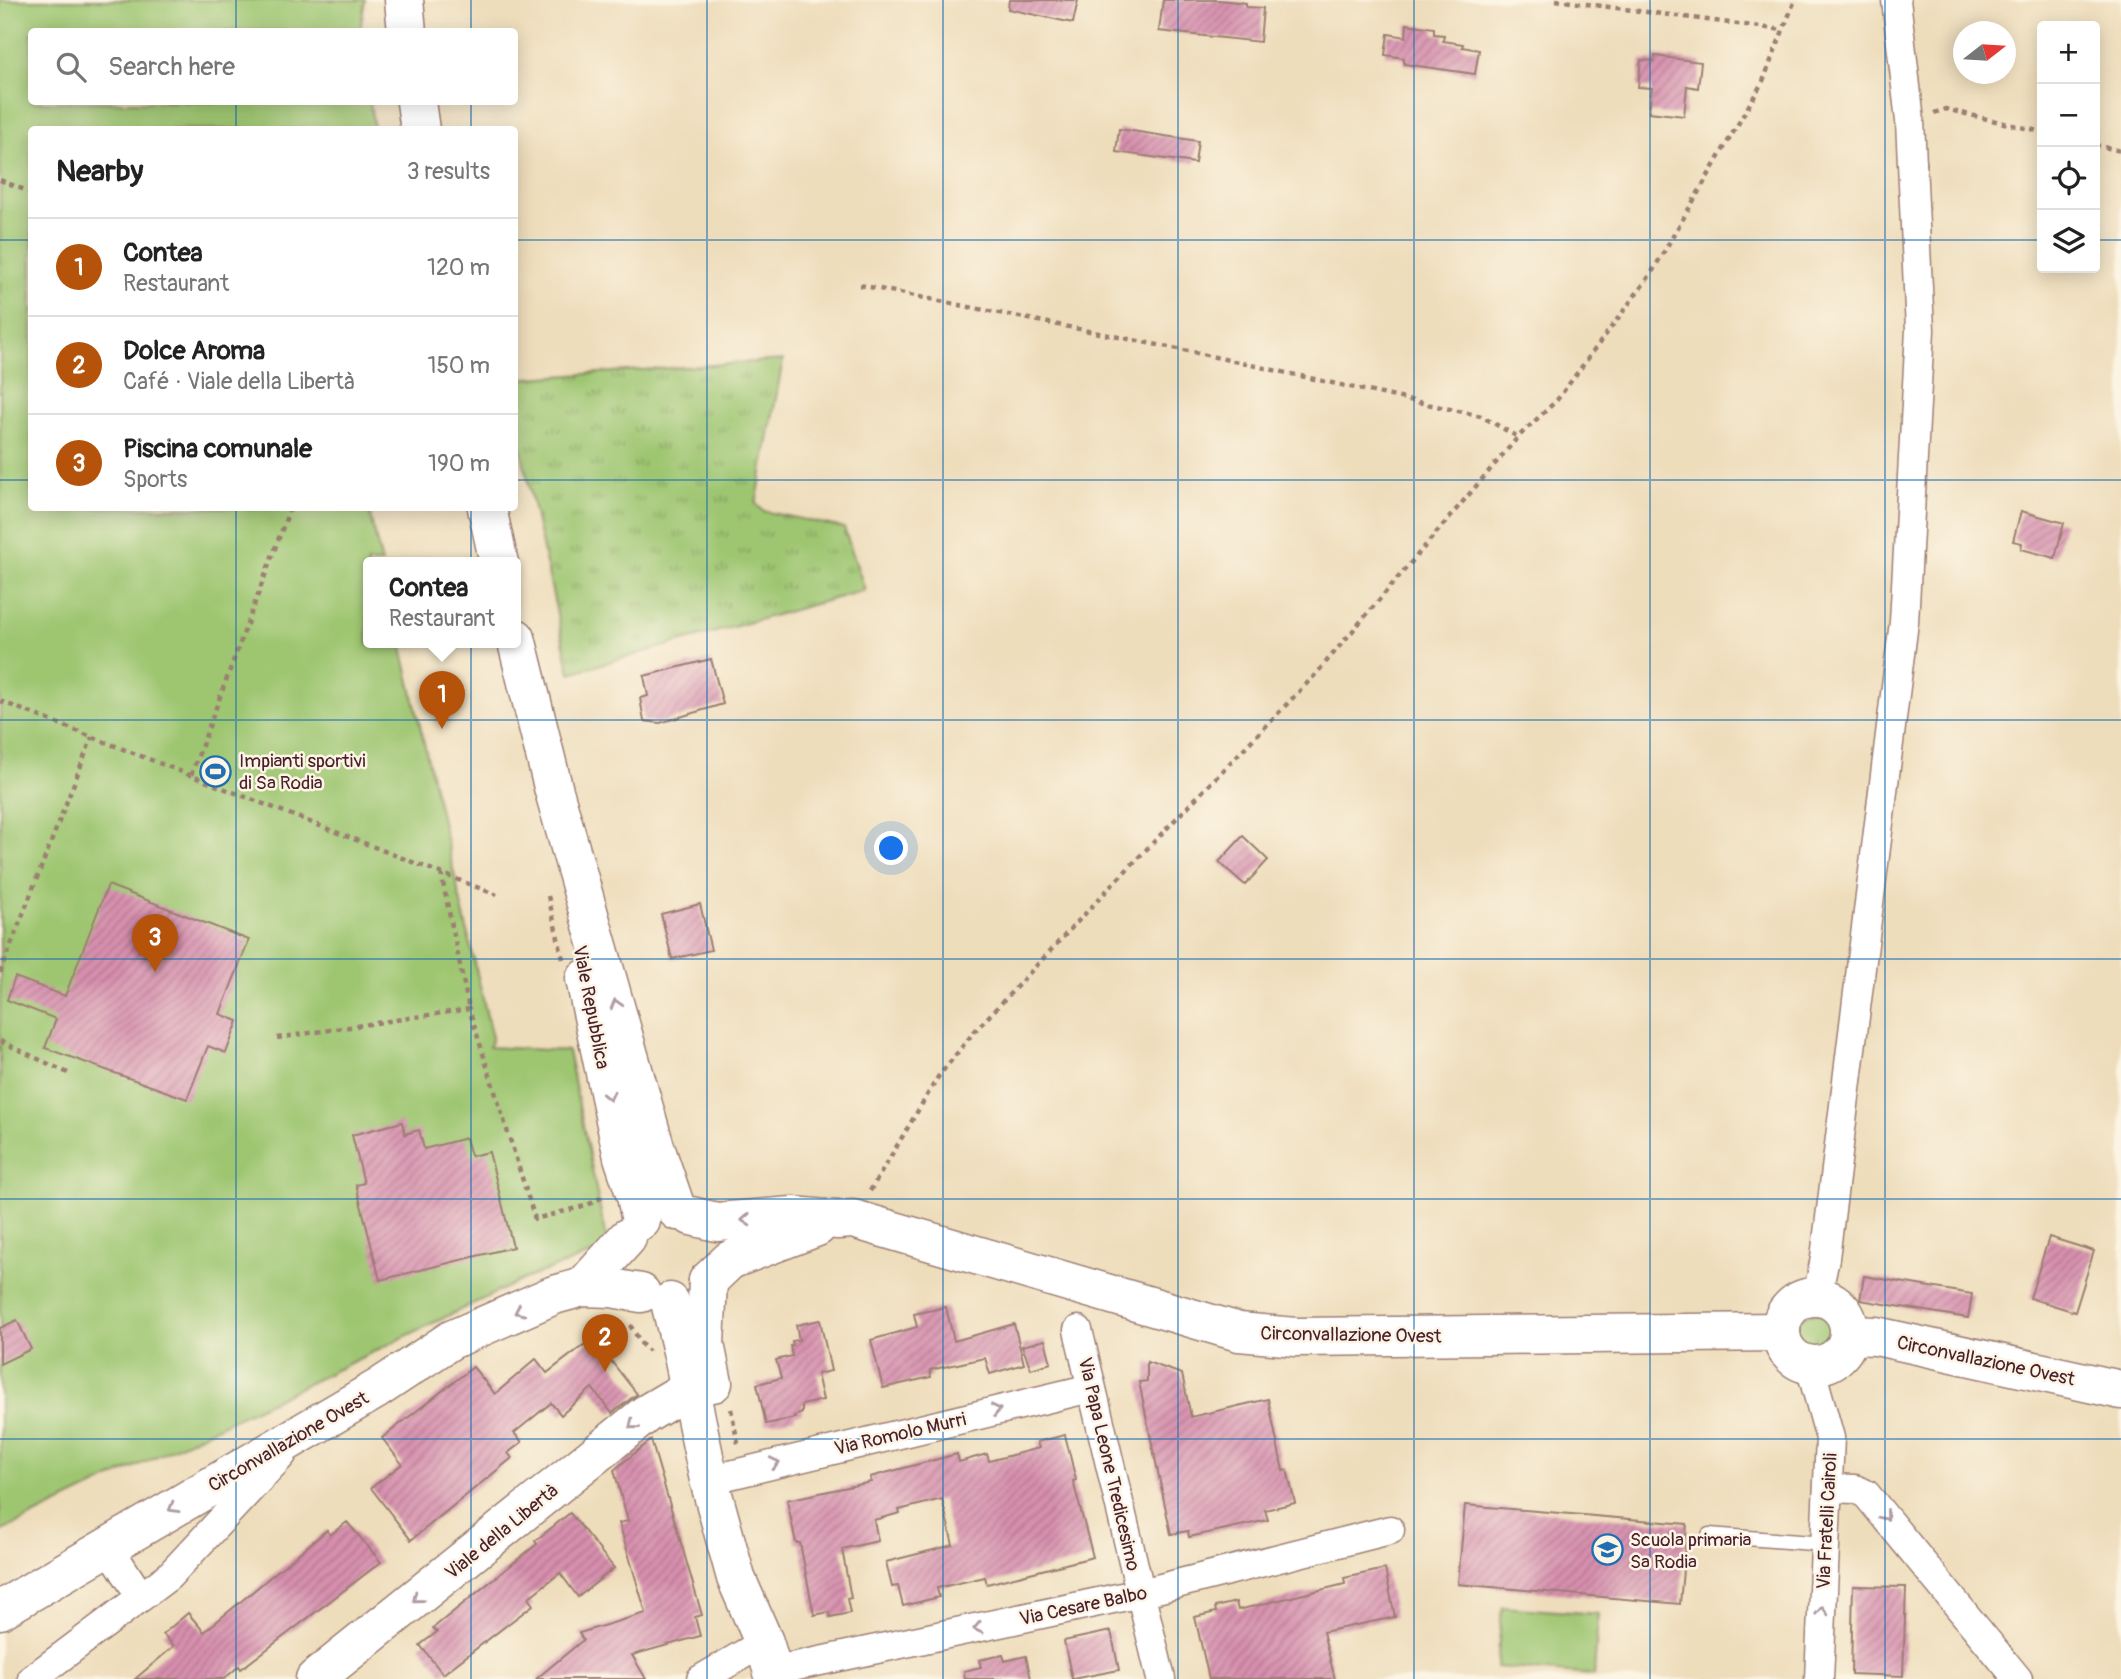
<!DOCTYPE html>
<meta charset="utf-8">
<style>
:root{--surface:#fff;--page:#f6f6f6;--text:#222;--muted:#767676;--line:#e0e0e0;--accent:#b45309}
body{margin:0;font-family:Pangolin,sans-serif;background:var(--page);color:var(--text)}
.controls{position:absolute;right:21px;top:21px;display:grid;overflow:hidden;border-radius:7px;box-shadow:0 4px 18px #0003}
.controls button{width:63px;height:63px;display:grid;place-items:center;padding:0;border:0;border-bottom:2px solid var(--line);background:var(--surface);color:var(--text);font:35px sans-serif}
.compass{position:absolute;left:1953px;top:21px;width:63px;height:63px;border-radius:50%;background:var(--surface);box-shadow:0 4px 18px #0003;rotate:73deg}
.you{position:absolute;left:892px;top:849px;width:24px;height:24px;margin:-18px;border:5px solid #fff;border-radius:50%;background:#1a73e8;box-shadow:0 0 0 10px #1a73e833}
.badge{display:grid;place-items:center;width:46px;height:46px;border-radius:50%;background:var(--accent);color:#fff;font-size:23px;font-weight:700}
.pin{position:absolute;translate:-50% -58px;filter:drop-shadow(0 2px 4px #0008)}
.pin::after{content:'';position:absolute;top:37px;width:24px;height:21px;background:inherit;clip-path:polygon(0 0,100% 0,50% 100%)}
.popup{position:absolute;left:363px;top:557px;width:158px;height:91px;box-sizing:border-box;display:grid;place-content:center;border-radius:7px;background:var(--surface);filter:drop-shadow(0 2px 5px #0005);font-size:23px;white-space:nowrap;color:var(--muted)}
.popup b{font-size:26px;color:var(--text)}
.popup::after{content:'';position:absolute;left:50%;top:100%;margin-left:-14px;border:14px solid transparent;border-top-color:var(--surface)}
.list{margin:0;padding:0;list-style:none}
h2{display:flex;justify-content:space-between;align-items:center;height:91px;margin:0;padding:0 28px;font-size:30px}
h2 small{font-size:23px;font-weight:400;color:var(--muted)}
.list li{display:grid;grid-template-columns:46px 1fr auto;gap:21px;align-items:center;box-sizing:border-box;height:98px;padding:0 28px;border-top:2px solid var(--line)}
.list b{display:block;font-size:26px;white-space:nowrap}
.list p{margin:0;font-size:23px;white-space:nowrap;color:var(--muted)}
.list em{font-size:23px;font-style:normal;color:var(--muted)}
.icon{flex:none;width:38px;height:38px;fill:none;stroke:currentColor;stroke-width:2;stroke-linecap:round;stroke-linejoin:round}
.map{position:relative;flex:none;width:2121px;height:1679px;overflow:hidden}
.search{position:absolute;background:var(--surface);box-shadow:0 4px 18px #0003;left:28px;top:28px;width:490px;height:77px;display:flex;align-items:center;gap:18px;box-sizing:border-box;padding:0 24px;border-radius:7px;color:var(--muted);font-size:26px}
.panel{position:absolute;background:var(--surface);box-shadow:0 4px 18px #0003;left:28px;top:126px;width:490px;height:385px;border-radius:7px}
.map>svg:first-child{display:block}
</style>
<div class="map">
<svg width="2121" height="1679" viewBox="0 0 2121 1679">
<defs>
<pattern id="grass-tufts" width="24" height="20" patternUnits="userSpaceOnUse" patternTransform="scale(1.75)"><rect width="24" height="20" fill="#9ec671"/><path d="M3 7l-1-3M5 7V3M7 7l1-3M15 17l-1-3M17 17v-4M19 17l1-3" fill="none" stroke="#83a05d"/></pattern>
<pattern id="building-hatch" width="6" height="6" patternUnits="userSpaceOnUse" patternTransform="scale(1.75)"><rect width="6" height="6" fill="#d790ae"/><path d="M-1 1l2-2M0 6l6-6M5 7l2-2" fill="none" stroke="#b0758e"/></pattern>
</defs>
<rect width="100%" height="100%" fill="#fcf5e5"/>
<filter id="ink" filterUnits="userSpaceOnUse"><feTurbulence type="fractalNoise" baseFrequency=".0143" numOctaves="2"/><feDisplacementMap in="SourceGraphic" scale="14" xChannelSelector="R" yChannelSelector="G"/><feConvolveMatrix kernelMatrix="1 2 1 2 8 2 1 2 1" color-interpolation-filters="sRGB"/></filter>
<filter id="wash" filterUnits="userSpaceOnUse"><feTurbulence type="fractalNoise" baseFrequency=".00686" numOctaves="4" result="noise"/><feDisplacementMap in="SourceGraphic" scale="28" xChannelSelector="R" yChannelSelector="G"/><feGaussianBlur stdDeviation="1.57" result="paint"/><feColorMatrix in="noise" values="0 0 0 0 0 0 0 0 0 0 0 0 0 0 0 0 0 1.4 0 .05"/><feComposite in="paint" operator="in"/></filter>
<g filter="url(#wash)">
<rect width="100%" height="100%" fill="#edb"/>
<!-- grass -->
<g fill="url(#grass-tufts)" stroke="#74724e" stroke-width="2">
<polygon points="783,360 756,504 763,511 844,528 865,590 570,673 515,422 515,379"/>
<circle cx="1816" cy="1336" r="23"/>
</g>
<!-- pitch -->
<g fill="#9ec671" stroke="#74724e" stroke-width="2">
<polygon points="0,0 365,0 360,31 32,32 32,102 370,102 374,129 32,130 32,508 368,508 382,563 368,563 368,643 401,643 492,1038 489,1047 568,1051 608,1248 524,1279 0,1532"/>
<polygon points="1502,1607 1598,1614 1594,1675 1497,1667"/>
</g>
<g id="blocks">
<!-- building -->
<g fill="url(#building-hatch)">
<polygon points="1009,0 1078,0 1073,23 1008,9"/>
<polygon points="1163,0 1218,0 1246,3 1246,7 1263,8 1260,42 1159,31"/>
<polygon points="1407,24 1434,28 1434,34 1444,35 1443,41 1463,44 1462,47 1479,50 1475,74 1404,64 1404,58 1385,55 1388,34 1406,37"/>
<polygon points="1655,56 1701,62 1698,88 1687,86 1684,116 1649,112 1652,88 1638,87 1641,60 1654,61"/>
<polygon points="1119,129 1198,141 1195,163 1116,152"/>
<polygon points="2021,511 2064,523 2055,558 2021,549 2022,543 2013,541"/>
<polygon points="711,659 723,704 660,723 644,721 640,698 648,696 644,676"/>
<polygon points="1243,836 1268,860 1245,885 1219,862"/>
<polygon points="108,885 249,940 220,1014 238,1021 226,1053 208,1046 187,1099 45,1048 56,1019 7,1000 15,977 65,996"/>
<polygon points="700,904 711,950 672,959 661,914"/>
<polygon points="402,1122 405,1134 419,1130 424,1149 466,1138 471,1156 489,1152 513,1247 380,1280 356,1185 364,1183 352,1135"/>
<polygon points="2049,1237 2094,1251 2075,1312 2030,1298"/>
<polygon points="1864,1276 1972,1294 1968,1318 1860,1300"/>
<polygon points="946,1307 954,1341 1014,1324 1024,1364 990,1374 985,1358 930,1370 931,1377 883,1388 871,1340 917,1327 914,1314"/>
<polygon points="17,1320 31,1349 0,1364 0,1328"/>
<polygon points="820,1320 831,1371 817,1374 823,1400 802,1405 802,1413 794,1416 795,1418 766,1424 757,1384 781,1378 776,1360 792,1356 790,1346 793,1345 792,1341 799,1340 796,1325"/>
<polygon points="593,1338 637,1394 612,1413 592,1388 561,1415 551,1403 514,1433 522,1442 508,1453 512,1458 411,1540 371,1488 402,1464 382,1438 473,1367 495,1394 536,1359 547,1373"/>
<polygon points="1045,1340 1051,1363 1031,1369 1022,1346"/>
<polygon points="1147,1362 1182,1374 1191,1417 1268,1399 1283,1471 1287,1470 1295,1503 1265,1510 1268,1520 1189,1537 1188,1531 1171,1534 1139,1382 1147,1381"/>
<polygon points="1065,1435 1076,1480 1073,1481 1093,1557 987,1584 985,1577 937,1588 939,1597 903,1606 898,1586 892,1587 886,1562 953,1545 942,1499 899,1510 900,1513 874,1520 878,1541 842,1549 851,1598 847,1599 850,1613 830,1617 829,1612 814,1615 800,1543 796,1543 787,1500 871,1482 870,1477 957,1454 959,1462 987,1454 989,1461 1039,1448 1037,1442"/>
<polygon points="651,1440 702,1615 695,1617 700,1636 632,1655 646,1679 536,1679 583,1640 579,1633 646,1613 619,1523 628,1521 614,1470"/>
<polygon points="1465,1505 1687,1524 1680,1604 1458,1584"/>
<polygon points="570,1513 614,1568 578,1597 560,1573 528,1598 533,1605 443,1674 420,1645 437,1632 433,1628 537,1544 535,1541"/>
<polygon points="347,1522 381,1562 241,1669 239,1666 224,1679 135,1679 174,1646 163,1634 188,1613 204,1632 327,1530 330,1535"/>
<polygon points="1385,1569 1395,1617 1323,1632 1335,1679 1209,1679 1195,1617 1216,1612 1215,1607 1236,1602 1238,1610 1345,1584 1344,1578"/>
<polygon points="1853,1586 1906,1587 1903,1676 1851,1674"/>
<polygon points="1111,1631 1119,1670 1072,1679 1064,1641"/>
<polygon points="1003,1655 1005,1661 1026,1656 1031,1679 965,1679 964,1671 981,1667 979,1660"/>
</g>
</g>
</g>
<g filter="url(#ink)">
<use href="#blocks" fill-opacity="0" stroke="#9c7e73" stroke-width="2"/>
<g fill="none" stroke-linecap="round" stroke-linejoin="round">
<defs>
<polyline id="lane" points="1709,1535 1825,1544"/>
<g id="street">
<polyline points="1817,1297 1825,1258 1904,622 1920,330 1910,121 1896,0"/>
<polyline points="1078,1330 1161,1679"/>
<polyline points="1810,1366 1830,1438 1819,1679"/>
<polyline points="709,1480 1091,1388"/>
<polyline points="1828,1488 1855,1489 1866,1494 2018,1679"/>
<polyline points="108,1546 141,1597"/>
<polyline points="773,1671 1141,1593 1390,1530"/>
<polyline points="32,1679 169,1576 282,1455"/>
<polyline points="701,1679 764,1642"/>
</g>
<g id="secondary">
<polyline points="404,0 407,32"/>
<polyline points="416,102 420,130"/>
<polyline points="487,508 499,563"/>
<polyline points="516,638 554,791 655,1147 677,1211"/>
<polyline points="585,979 623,1157 636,1196 641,1221"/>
<polyline points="691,1216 717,1222 793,1216 838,1220 853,1219 1239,1332 1296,1337 1781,1332"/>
<polyline points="708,1281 705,1344 713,1383"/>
<polyline points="708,1281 730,1260 817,1227"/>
<polyline points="583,1287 627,1238"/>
<circle cx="1815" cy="1331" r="34"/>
<polyline points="670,1302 682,1351 709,1480 736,1578 764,1642 775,1679"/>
<polyline points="1850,1335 1876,1336 2121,1390"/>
<polyline points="0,1610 377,1389 451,1340 554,1295 583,1287 611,1288 641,1293"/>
<polyline points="315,1679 646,1414 690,1388"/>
</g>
</defs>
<!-- lane casing -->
<use href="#lane" stroke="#9c7e73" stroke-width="17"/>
<!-- street casing -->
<use href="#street" stroke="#9c7e73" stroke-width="31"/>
<!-- secondary casing -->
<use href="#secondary" stroke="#9c7e73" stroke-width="41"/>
<!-- path -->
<g stroke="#9c7e73" stroke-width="4.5" stroke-dasharray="5 5" stroke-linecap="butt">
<polyline points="1556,0 1783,30"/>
<polyline points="1934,113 1945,109 2042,132"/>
<polyline points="2095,145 2121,151"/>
<polyline points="0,180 32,193"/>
<polyline points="860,285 1188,351 1481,416 1518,437"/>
<polyline points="0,701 497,895"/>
<polyline points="191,775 290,508"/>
<polyline points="441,873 469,1009"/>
<polyline points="548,896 563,959"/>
<polyline points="0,973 92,737"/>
<polyline points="277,1038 469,1009 535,1219 588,1205 604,1196"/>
<polyline points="0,1041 68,1073"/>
<polyline points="870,1191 938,1077 974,1032 1112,885 1315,675 1518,437 1557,400 1651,274 1763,81 1795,0"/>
<polyline points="630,1325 643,1346 649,1351"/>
<polyline points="731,1409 739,1448"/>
</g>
<!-- lane -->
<use href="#lane" stroke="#fff" stroke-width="14"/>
<!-- street -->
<use href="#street" stroke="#fff" stroke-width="28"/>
<!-- secondary -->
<use href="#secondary" stroke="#fff" stroke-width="38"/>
</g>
<!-- one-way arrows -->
<defs><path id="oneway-chevron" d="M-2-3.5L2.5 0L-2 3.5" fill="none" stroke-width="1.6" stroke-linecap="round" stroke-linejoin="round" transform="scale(1.75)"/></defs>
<g stroke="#ae9aa0">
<use href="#oneway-chevron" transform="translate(616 1004) rotate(-106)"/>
<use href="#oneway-chevron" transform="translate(609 1096) rotate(78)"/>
<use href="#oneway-chevron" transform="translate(746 1220) rotate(176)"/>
<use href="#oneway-chevron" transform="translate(519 1311) rotate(155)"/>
<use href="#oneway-chevron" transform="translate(996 1410) rotate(-13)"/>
<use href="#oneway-chevron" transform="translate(633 1425) rotate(141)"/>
<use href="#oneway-chevron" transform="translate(775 1463) rotate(-13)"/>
<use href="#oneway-chevron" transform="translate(173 1508) rotate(150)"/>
<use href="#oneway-chevron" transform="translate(1885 1516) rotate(50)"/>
<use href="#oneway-chevron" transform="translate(417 1598) rotate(141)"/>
<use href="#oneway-chevron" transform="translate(1822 1611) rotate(-87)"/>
<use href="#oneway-chevron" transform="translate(978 1628) rotate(168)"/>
</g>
</g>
<!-- grid -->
<path fill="none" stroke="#1f6fb2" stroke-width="2" stroke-opacity="0.55" d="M 236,0 L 236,32M 471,0 L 471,32M 707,0 L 707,1679M 943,0 L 943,1679M 1178,0 L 1178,1679M 1414,0 L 1414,1679M 1650,0 L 1650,1679M 1885,0 L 1885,1679M 236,102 L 236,130M 471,102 L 471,130M 0,240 L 32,240M 514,240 L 2042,240M 2095,240 L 2121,240M 0,480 L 32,480M 514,480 L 2121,480M 236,508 L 236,1679M 471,508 L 471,1679M 0,720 L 2121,720M 0,959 L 2121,959M 0,1199 L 2121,1199M 0,1439 L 2121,1439"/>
<!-- icons -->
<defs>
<symbol id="stadium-ring" viewBox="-11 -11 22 22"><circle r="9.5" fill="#fcf5e5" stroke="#1f6fb2" stroke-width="1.5"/><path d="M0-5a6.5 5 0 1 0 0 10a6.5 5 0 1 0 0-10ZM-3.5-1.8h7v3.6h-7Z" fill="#1f6fb2"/></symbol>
<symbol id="school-ring" viewBox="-11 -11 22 22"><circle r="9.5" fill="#fcf5e5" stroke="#1f6fb2" stroke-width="1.5"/><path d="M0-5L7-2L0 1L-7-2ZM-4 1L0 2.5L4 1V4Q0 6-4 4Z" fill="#1f6fb2"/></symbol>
</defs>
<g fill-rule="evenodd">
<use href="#stadium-ring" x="198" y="754" width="35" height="35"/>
<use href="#school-ring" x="1590" y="1532" width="35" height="35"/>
</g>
<g text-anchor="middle" stroke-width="5" stroke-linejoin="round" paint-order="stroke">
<!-- poi labels -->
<g font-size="19" fill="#4a1f2b" stroke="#fcf5e5" text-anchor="start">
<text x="239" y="767">Impianti sportivi<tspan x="239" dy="22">di Sa Rodia</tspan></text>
<text x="1630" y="1546">Scuola primaria<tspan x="1630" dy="22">Sa Rodia</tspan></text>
</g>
<!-- street labels -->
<g font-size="19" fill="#4a1f2b" stroke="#fcf5e5">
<text transform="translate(592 1007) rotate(79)" y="7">Viale Repubblica</text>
<text transform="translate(1351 1334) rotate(1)" y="7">Circonvallazione Ovest</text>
<text transform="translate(1986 1360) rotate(12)" y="7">Circonvallazione Ovest</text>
<text transform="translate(900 1433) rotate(-13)" y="7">Via Romolo Murri</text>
<text transform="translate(288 1441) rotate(-30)" y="7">Circonvallazione Ovest</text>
<text transform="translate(1110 1464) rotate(77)" y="7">Via Papa Leone Tredicesimo</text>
<text transform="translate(1826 1521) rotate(-87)" y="7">Via Fratelli Cairoli</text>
<text transform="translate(501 1531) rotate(-39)" y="7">Viale della Libertà</text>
<text transform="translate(1083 1605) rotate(-12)" y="7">Via Cesare Balbo</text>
</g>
</g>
</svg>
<div class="controls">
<button>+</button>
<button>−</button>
<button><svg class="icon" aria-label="locate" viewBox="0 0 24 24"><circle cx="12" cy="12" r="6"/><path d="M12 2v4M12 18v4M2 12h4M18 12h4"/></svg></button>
<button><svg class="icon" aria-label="layers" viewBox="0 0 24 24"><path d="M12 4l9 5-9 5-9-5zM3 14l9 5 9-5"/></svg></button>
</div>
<svg class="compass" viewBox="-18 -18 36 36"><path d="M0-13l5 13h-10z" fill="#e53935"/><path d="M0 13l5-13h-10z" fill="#767676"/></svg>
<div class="you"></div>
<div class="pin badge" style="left:442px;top:729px">1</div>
<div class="popup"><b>Contea</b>Restaurant</div>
<div class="pin badge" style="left:605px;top:1372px">2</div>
<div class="pin badge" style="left:155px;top:972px">3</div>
<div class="search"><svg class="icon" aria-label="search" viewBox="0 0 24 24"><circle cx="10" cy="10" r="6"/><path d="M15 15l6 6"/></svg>Search here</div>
<section class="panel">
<h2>Nearby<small>3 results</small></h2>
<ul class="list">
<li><span class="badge">1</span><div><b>Contea</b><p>Restaurant</p></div><em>120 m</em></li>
<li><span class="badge">2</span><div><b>Dolce Aroma</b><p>Café · Viale della Libertà</p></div><em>150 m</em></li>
<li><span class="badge">3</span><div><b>Piscina comunale</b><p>Sports</p></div><em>190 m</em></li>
</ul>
</section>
</div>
